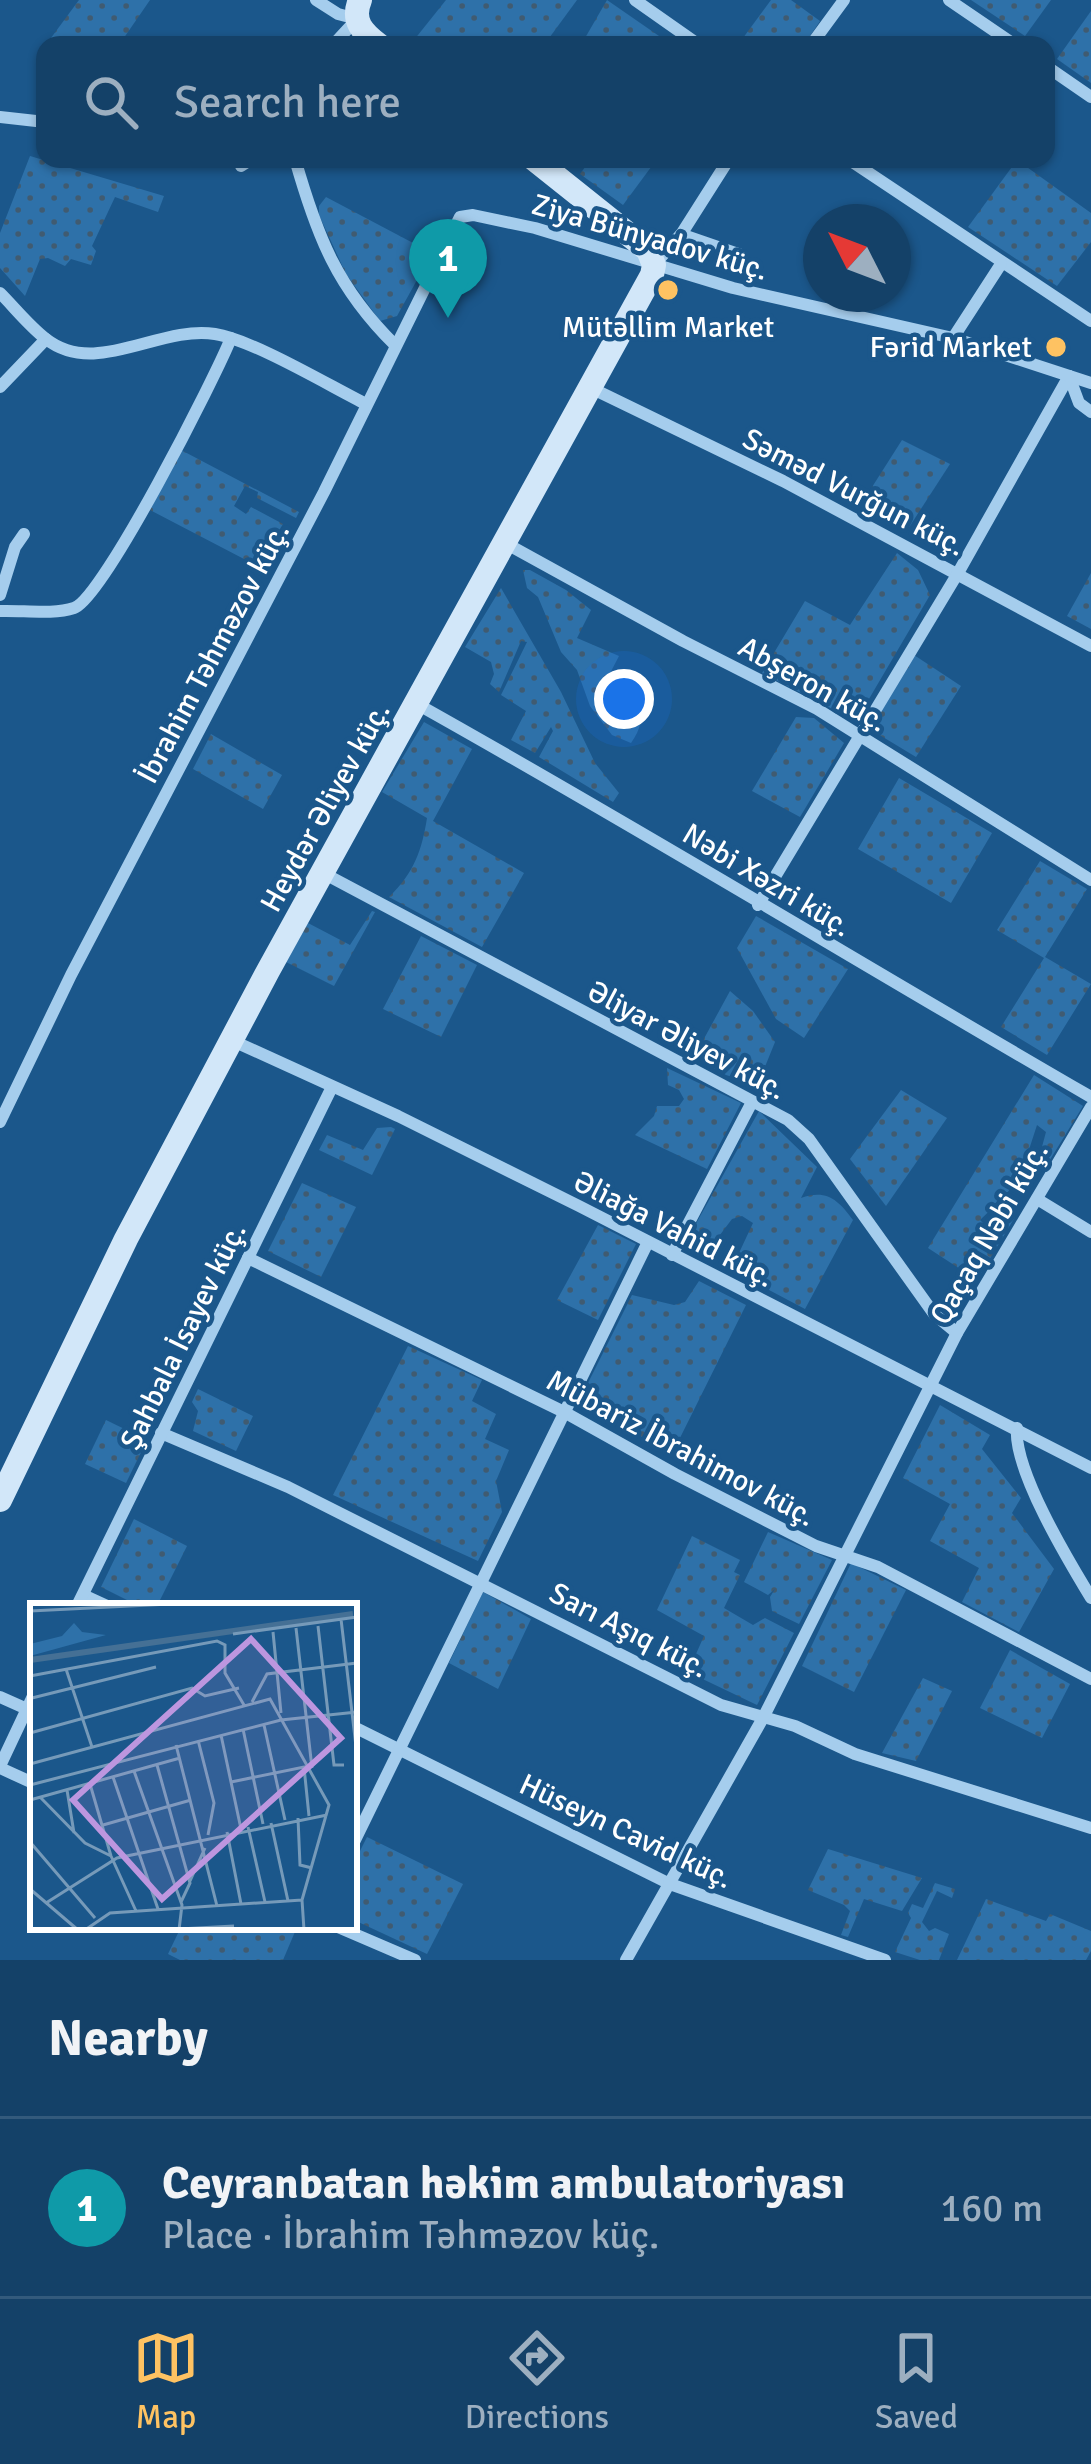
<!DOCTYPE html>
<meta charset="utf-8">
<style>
:root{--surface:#144168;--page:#1d486e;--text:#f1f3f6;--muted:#9dafc0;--line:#335a7c;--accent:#fec262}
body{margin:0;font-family:Signika,sans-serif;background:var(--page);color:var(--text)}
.compass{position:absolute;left:803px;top:204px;width:108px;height:108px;border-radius:50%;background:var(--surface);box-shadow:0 3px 9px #0004;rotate:312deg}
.you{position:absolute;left:624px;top:699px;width:42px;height:42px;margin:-30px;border:9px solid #fff;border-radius:50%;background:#1a73e8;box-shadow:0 0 0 18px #1a73e833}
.badge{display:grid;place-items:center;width:78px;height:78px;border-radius:50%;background:var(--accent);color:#fff;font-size:39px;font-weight:700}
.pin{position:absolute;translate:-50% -99px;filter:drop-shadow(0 3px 6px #0008)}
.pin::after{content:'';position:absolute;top:63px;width:42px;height:36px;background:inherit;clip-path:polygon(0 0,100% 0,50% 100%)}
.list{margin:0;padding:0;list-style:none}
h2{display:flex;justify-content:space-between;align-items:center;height:156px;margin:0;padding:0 48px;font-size:51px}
h2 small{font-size:39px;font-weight:400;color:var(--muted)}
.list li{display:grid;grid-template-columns:78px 1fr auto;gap:36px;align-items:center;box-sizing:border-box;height:180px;padding:0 48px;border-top:3px solid var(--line)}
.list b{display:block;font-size:45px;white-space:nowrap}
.list p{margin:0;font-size:39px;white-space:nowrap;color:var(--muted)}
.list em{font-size:39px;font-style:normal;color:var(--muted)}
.icon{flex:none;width:66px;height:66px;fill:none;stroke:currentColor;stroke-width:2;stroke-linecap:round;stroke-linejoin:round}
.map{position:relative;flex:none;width:1091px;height:1960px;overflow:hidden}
.search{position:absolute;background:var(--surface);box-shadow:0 3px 9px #0004;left:36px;right:36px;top:36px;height:132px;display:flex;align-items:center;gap:30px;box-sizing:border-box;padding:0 42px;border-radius:24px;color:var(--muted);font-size:45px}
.sheet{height:336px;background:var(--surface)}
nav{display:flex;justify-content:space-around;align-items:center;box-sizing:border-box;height:168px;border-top:3px solid var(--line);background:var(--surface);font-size:33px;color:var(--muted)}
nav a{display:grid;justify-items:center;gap:6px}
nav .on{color:var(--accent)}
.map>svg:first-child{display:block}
</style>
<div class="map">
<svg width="1091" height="1960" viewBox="0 0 1091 1960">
<defs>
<pattern id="grass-dots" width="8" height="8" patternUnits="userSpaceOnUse" patternTransform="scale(3)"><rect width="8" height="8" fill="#2e71a9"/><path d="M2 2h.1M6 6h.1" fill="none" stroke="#405b71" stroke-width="1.8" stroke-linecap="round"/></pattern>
</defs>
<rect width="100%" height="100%" fill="#1b578b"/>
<!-- grass -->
<g fill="url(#grass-dots)">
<polygon points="79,0 150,0 119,45 51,45 48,42"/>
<polygon points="446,0 577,0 544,45 410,45"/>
<polygon points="607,0 672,45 581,45"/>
<polygon points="771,0 791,0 820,21 804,45 754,45 743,38"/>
<polygon points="971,0 1051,0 1025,36"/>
<polygon points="1091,11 1091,83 1057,59"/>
<polygon points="30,156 164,196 158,212 115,197 92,246 96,251 91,265 71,259 65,266 48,258 40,259 25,296 0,268 0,233"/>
<polygon points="591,159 657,159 623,205 580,174"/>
<polygon points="1017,160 1091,213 1091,242 1057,286 968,227"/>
<polygon points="326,197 432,253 397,316 380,321 346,274 319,215 319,206"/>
<polygon points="902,440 950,464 906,532 860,506"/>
<polygon points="181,450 299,512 296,518 257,498 258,492 245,486 234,506 246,514 251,507 283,524 278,532 287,537 269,572 150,510"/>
<polygon points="897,553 918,570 930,595 856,721 762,673 805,601 850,625"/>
<path d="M 530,570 L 566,590 L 591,610 L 577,638 L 619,656 L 595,702 L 625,721 L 638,700 C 644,716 641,729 631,743 L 612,735 L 590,706 L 577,670 L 561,652 L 538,597 L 527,588 L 523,570 Z"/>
<polygon points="1091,573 1091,629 1067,616"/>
<polygon points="501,588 561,692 595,763 619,793 613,802 539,757 553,731 551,727 535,753 511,740 526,711 501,695 527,642 521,641 499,692 490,684 494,674 491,662 465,647"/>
<polygon points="914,655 961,686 916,757 868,728"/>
<polygon points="796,717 814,718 844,743 800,817 752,791"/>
<path d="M 424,722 L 472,749 L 433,821 L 524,873 L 482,947 L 389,897 C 414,873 422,850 427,818 L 382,792 Z"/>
<polygon points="211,734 282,775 263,809 193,769"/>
<polygon points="899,778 992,833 951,903 858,849"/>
<polygon points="1040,861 1087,889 1045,957 1091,984 1047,1055 1001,1027 1044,958 997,930"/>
<polygon points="372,911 375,912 334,986 286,962 308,923 350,945"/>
<polygon points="756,916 848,969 804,1038 776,1019 737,948"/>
<polygon points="421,936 477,965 441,1037 383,1009"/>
<polygon points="730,991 753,1011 775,1042 762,1074 752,1083 726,1075 694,1057"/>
<polygon points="667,1068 741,1103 707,1169 635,1135 654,1116 657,1106 679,1106 684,1099 679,1090 668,1085"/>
<polygon points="1034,1075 1083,1106 1048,1163 1039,1158 1046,1132 1037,1125 1023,1168 1006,1195 980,1220 983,1223 978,1232 981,1233 1010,1209 1009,1213 1015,1217 977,1280 928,1248"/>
<polygon points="901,1090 947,1118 886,1206 850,1159"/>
<path d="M 759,1111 L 817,1167 L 801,1198 C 827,1189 838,1200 853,1220 L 805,1309 L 756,1283 L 764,1268 L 743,1262 L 739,1253 L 753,1223 L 742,1216 L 732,1219 L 704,1256 L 684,1245 Z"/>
<polygon points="391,1127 395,1129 372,1175 319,1150 327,1135 363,1150 377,1128"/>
<polygon points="302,1183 356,1207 321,1277 268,1251"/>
<polygon points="598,1225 636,1244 598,1320 557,1300"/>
<polygon points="699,1281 746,1305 672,1454 579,1401 632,1295 674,1305 685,1302"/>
<polygon points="408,1346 482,1380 472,1401 496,1414 485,1439 509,1450 496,1481 502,1512 478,1561 333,1495"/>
<polygon points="198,1389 253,1416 236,1451 193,1431 198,1411 192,1402"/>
<polygon points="940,1405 990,1435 982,1449 1021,1498 1012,1513 1054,1569 1019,1632 962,1602 979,1568 930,1541 950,1504 903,1478"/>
<polygon points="106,1420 147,1440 126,1483 85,1464"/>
<polygon points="134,1519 187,1546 157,1606 139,1606 101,1587"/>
<polygon points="768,1532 832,1560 799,1624 772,1611 770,1597 775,1589 768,1595 744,1582"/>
<polygon points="692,1536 740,1560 734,1572 740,1575 724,1608 753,1625 765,1618 794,1633 757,1705 688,1672 704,1636 657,1610"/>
<polygon points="851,1563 906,1590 854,1692 802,1666"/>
<polygon points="483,1592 531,1619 498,1689 449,1663"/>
<polygon points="1010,1650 1070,1684 1042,1738 980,1708"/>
<polygon points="923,1678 952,1691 916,1761 882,1753"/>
<polygon points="367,1837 463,1884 427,1954 354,1920 354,1863"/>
<polygon points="828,1849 922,1878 902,1911 864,1899 848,1937 841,1935 850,1911 844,1905 808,1890"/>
<polygon points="935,1883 955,1889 952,1898 937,1891 922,1922 929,1931 935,1928 949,1934 939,1960 920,1960 895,1952 911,1918 908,1913 912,1904 923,1908"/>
<polygon points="986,1899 1046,1921 1050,1914 1091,1931 1091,1951 1086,1960 957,1960"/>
<polygon points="181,1927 297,1927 283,1960 180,1960 168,1954"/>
</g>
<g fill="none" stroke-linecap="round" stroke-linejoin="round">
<!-- lane -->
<polyline stroke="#a5cded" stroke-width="9" points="682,233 740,253"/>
<!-- street -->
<g stroke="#a5cded" stroke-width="12">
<polyline points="316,0 338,14 357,19"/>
<polyline points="635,0 699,45"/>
<polyline points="949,0 1015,45"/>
<polyline points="333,45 357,19"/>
<polyline points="811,45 844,0"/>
<polyline points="1046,66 1091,97"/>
<polyline points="0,117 45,122"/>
<path d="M 295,159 C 317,236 337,288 395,345"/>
<polyline points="848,159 1091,321"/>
<polyline points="241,166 252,159"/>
<polyline points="655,264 682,233 729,159"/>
<path d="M 0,293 C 15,308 29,326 46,339 C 96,378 159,325 215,334 C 253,340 328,385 366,404"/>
<polyline points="953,338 1001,264"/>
<polyline points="1069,376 1079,403 1091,412"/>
<polyline points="0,387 46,339"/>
<polyline points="591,388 783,481 1091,646"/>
<polyline points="505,543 683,641 817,709 1091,880"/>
<polyline points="0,595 15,547 24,534"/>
<path d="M 0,611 C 22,610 53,615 74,608 C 103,599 216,376 231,338"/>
<path d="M 417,704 C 644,831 866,967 1091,1097"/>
<polyline points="323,873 788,1120 809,1139 934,1314 957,1333"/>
<polyline points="758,905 958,573 1069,376"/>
<polyline points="231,1040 398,1116 579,1206 1091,1468"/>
<polyline points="0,1122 71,975 324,492 460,217 473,215 535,228 733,288 953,338 1091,383"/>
<polyline points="1037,1199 1091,1232"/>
<polyline points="672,1255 752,1102"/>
<polyline points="248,1258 564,1412 675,1474 816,1546 878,1567 1091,1679"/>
<path d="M 1017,1428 C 1013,1469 1068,1560 1091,1598"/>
<polyline points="161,1433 288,1487 721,1705 795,1726 855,1754 1091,1828"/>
<polyline points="83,1595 107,1606"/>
<polyline points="77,1606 332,1087"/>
<polyline points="0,1697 27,1709"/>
<polyline points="354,1727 670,1884 885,1960"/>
<polyline points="0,1766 33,1696"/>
<polyline points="0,1768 33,1783"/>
<polyline points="354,1842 648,1242"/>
<polyline points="338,1927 415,1960"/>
<polyline points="626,1960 763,1718 957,1333 1091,1107"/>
</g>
<!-- secondary -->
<g stroke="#d2e7f9" stroke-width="24">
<path d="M 360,0 C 351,21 363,33 379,45"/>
<polyline points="0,1500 126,1239 268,971 652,275 654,265 648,250 534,159"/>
</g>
</g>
<!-- markers -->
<g fill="#fec262" stroke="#1b578b" stroke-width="4.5">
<circle cx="668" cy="290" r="12"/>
<circle cx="1056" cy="347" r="12"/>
</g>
<g text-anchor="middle" stroke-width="9" stroke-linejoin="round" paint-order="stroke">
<!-- street labels -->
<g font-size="30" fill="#fff" stroke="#1b578b">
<text transform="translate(650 237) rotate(16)" y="10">Ziya Bünyadov küç.</text>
<text transform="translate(854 492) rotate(27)" y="10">Səməd Vurğun küç.</text>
<text transform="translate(213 653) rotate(-62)" y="10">İbrahim Təhməzov küç.</text>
<text transform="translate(813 684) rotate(29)" y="10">Abşeron küç.</text>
<text transform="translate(325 807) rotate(-61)" y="10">Heydər Əliyev küç.</text>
<text transform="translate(767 880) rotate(31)" y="10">Nəbi Xəzri küç.</text>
<text transform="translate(687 1040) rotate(28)" y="10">Əliyar Əliyev küç.</text>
<text transform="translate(674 1229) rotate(27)" y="10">Əliağa Vahid küç.</text>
<text transform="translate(989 1233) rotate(-60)" y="10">Qaçaq Nəbi küç.</text>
<text transform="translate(183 1336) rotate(-64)" y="10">Şahbala İsayev küç.</text>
<text transform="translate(681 1448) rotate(28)" y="10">Mübariz İbrahimov küç.</text>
<text transform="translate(629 1630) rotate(27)" y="10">Sarı Aşıq küç.</text>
<text transform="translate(626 1831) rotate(25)" y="10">Hüseyn Cavid küç.</text>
</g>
<!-- poi labels -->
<g font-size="30" fill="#fff" stroke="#1b578b">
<text x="668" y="337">Mütəllim Market</text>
<text x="1032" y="357" text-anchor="end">Fərid Market</text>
</g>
</g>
<!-- overview -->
<g transform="translate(30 1603)">
<rect width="327" height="327" fill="#1b578b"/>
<path d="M 44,20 L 52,29 L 76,32 L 0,53 L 0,41 L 32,33 Z" fill="#2e71a9"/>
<path fill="none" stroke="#457095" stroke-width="6" d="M 0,57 L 323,11"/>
<path fill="none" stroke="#769ab9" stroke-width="3" d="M 0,8 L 160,0M 311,16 L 327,152M 288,23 L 304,162 L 314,162M 266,25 L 282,165M 243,29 L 251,110M 203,31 L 327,14M 36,66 L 62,144M 0,73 L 187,38 L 195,42 L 195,70 L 214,102M 2,95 L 126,64M 222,99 L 237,71 L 327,60M 234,122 L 255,217M 213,126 L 233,221M 0,130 L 162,85 L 175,93 L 209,85M 191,132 L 211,226M 168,137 L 184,200 L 178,232M 146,142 L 187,303M 0,161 L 240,96 L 299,202 L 272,297 L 274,327M 127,162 L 160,280 L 151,299M 104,168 L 152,302 L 149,327M 83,174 L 128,306M 201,179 L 274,164 L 279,213M 60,181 L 81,253M 0,182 L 251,117 L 327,109M 37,187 L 44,230M 10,194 L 55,240 L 81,253 L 106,308M 0,197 L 150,155M 268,215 L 270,262 L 282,265M 241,220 L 258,298M 73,222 L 161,197M 218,224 L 235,299M 197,229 L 211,301M 0,239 L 65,315M 160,278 L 175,245M 0,286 L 48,327M 16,300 L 87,255 L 297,212M 149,326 L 204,323M 55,327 L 80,310 L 272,297"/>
<path fill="#bd96df" fill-opacity="0.15" stroke="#bd96df" stroke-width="6" d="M 221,36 L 311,135 L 132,296 L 43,197 Z"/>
<rect width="327" height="327" fill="none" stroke="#fff" stroke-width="6"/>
</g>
</svg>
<svg class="compass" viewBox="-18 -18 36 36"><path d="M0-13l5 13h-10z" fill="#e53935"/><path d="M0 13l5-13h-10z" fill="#9dafc0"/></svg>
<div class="you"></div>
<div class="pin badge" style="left:448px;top:318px;background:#0f9aa8">1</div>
<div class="search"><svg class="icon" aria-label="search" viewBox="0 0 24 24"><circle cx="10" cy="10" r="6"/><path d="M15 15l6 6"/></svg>Search here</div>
</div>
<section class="sheet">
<h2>Nearby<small></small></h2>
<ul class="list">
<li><span class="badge" style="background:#0f9aa8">1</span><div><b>Ceyranbatan həkim ambulatoriyası</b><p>Place · İbrahim Təhməzov küç.</p></div><em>160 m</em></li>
</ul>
</section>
<nav>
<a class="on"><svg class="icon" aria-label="map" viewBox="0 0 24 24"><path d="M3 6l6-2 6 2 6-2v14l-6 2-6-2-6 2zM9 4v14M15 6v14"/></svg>Map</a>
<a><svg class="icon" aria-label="directions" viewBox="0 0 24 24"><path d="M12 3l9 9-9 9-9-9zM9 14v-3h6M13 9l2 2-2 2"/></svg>Directions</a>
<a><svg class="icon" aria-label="saved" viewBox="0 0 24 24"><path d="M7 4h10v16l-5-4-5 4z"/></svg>Saved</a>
</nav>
